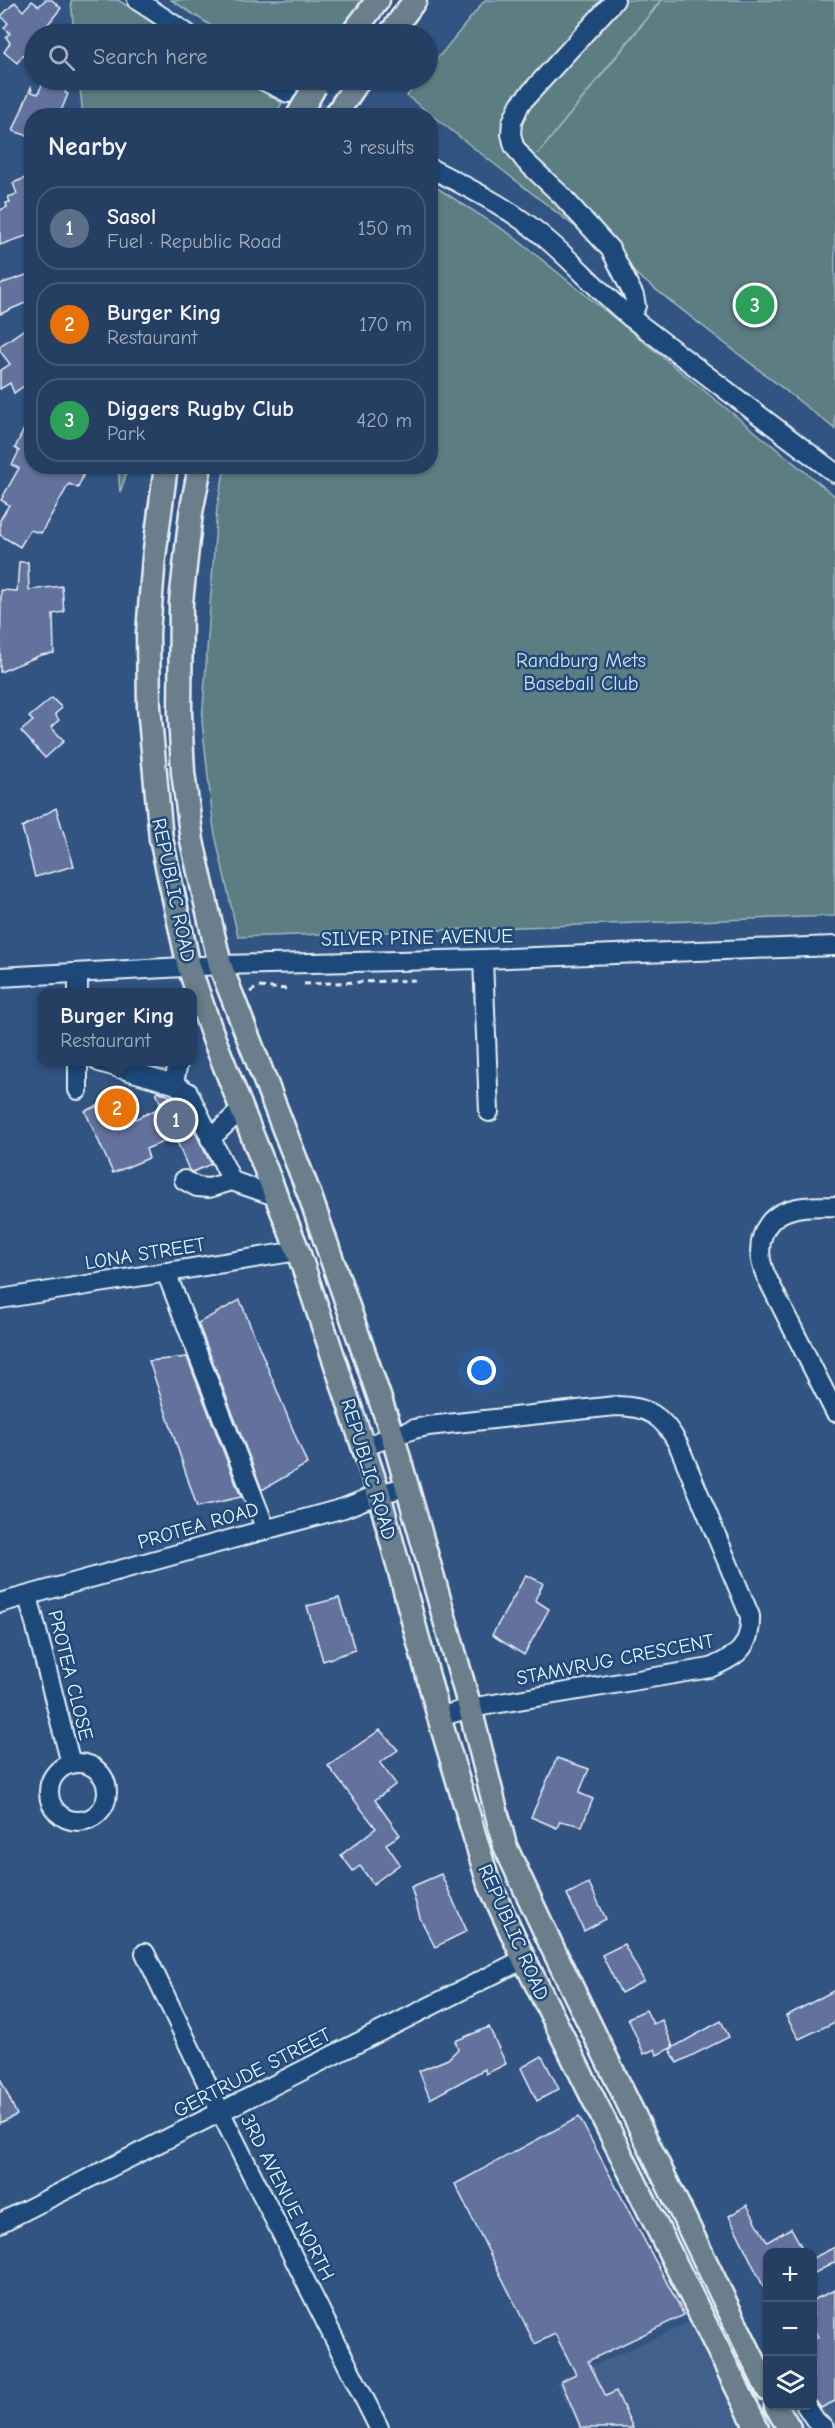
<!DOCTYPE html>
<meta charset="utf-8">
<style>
:root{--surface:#253f62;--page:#314a6b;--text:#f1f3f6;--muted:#a3afbe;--line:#425877;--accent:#ff9aa2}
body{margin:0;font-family:"Comic Neue",sans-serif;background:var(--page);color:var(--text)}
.controls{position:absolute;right:18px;bottom:18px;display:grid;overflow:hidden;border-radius:12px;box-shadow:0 2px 4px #0004}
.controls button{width:54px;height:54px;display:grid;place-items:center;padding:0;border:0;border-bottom:2px solid var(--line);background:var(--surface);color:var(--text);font:30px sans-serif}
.you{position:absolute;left:482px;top:1371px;width:21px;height:21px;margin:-15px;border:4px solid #fff;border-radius:50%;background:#1a73e8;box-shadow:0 0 0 9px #1a73e833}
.badge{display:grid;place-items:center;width:39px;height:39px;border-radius:50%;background:var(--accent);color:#fff;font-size:20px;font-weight:700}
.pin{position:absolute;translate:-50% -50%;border:3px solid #fff;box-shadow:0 2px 6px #0006}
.popup{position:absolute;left:38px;top:988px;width:159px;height:78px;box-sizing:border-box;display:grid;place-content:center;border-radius:12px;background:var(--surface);filter:drop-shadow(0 2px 4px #0005);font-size:20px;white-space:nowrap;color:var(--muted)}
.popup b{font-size:22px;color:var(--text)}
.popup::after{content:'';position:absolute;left:50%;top:100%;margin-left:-12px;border:12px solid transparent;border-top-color:var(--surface)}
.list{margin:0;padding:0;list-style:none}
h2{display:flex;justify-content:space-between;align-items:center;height:78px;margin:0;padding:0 24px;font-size:26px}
h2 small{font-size:20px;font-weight:400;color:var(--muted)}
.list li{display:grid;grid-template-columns:39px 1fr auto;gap:18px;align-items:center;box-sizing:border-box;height:84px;margin:0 12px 12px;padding:0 12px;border:2px solid var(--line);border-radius:24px}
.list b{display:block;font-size:22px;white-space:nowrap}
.list p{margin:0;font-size:20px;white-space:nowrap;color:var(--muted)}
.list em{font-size:20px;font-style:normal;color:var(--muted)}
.icon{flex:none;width:33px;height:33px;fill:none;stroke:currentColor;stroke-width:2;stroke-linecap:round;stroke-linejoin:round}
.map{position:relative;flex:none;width:835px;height:2428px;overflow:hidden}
.search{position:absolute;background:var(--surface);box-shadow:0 2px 4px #0004;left:24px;top:24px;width:414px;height:66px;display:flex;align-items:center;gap:15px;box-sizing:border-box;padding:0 21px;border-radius:33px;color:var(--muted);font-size:22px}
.panel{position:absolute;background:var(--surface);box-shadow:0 2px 4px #0004;left:24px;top:108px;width:414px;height:366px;border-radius:24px}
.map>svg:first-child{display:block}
</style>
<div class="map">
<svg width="835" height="2428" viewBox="0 0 835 2428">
<rect width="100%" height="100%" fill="#315482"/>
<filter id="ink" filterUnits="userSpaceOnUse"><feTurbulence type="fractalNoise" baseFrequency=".0167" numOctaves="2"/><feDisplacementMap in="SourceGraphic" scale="12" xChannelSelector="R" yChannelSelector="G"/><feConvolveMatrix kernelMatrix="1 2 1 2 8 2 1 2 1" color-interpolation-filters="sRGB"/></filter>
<g filter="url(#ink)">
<!-- built -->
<polygon fill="#43608c" points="835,2318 835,2428 580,2428 556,2382 693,2321 722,2374 767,2351 768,2406 812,2406 813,2329"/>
<!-- green -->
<g fill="#5b7e83" stroke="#a2b8be" stroke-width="1.5">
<polygon points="71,0 118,0 173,34 74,34"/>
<polygon points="171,0 369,0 339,34 224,34"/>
<polygon points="485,0 661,0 538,154 662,0 835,0 835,429 407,96 420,80 428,80 428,70"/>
<polygon points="79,80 245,80 282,103 275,115 83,115"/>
<polygon points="431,184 510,234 835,496 835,916 238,937 214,830 202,722 217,507 225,467 430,466"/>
<polygon points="118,467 129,467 120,492"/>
</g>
<!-- building -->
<g fill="#64729c" stroke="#e8f1f8" stroke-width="1.5">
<polygon points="45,0 52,0 61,8 40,34 34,34 34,41 17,63 4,52 10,43 6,37 10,33 4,28 8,23 1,16 15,2 23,11 32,1 39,6"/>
<polygon points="44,80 70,80 65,93 68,94 59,116 32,116 32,137 13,131 31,87 32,92 38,94"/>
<polygon points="28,177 32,186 32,234 0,245 0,210 7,207 6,203 10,202 8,197 17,194 13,183"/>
<polygon points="32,273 32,300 0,314 0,284"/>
<polygon points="32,324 32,380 14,393 10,383 0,389 0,371 10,364 0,351 0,346"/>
<polygon points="32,412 32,466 87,466 78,488 69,484 41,533 30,530 20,547 0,535 0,520 9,505 1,500 19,468 12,465 19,451 15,448"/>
<polygon points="19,562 28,562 29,590 62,586 64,612 53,614 54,653 41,655 0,672 1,590 17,591"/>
<polygon points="52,698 62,708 55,714 59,720 51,727 64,741 45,758 21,731 33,721 29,717"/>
<polygon points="56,808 74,866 35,877 22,827"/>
<polygon points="158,1091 179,1100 211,1164 193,1172 189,1170 175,1137 146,1149 149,1158 113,1173 85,1111 126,1094 135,1119 162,1107 156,1092"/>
<polygon points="240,1300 307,1464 262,1490 198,1323"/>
<polygon points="187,1357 241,1497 197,1507 149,1361"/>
<polygon points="526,1575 543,1583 535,1600 549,1609 524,1655 492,1635"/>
<polygon points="339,1598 355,1650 323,1661 307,1606"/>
<polygon points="380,1730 398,1750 380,1763 396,1784 375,1800 400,1835 386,1844 400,1864 373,1884 360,1866 353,1871 341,1855 376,1828 328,1766"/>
<polygon points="557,1758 589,1769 579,1793 593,1799 582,1826 560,1821 557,1828 531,1817"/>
<polygon points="441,1874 467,1931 435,1947 420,1918 411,1887"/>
<polygon points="589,1883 606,1919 584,1931 567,1894"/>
<polygon points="624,1944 644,1981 621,1993 602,1955"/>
<polygon points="835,1990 835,2022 799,2039 786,2016"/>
<polygon points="646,2010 653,2024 662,2020 673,2047 657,2055 655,2049 644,2054 628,2018"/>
<polygon points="721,2021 729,2037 677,2063 670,2049"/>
<polygon points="489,2027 506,2064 486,2074 485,2069 430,2099 419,2071 448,2059 458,2049 455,2041"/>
<polygon points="542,2056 559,2089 537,2101 521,2068"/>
<polygon points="0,2078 17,2115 0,2123"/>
<polygon points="579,2117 684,2315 588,2361 606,2396 616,2391 633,2428 581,2428 561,2381 576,2374 555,2334 535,2344 455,2184"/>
<polygon points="747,2205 767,2242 791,2228 801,2246 788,2253 768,2253 768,2296 729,2216"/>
<polygon points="835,2247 835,2262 813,2274 813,2258"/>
<polygon points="835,2290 835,2401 821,2408 813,2397 813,2340 818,2337 813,2327 813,2300"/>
</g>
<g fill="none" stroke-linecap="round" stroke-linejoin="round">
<!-- minor-tunnel -->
<polyline stroke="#4c6c94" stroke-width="18" stroke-dasharray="18 9" stroke-linecap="butt" points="294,97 330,116"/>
<defs>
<g id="minor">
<polyline points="137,0 188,34"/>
<polyline points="615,0 520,104 512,122 511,134 514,146 525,161 561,195 611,250 634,296 636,306 630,317"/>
<polyline points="262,80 288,93"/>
<path d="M 430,168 C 473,190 516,211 552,244 C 579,268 602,294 630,317 L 835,473"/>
<polyline points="483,959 489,1112"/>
<polyline points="78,974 78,992"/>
<polyline points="0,977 220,965 483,959 835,946"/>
<polyline points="78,1062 78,1090"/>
<polyline points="99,1062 174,1084 188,1092 232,1181"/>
<polyline points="174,1084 178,1062"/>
<polyline points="210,1139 243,1108"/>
<polyline points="184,1180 197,1187 209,1188 232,1181 278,1197"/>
<path d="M 835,1206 C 822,1207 806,1205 793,1209 C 760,1217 754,1249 766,1276 L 835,1412"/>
<polyline points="166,1272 266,1530"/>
<polyline points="0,1299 298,1251"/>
<path d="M 363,1447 L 414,1429 L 428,1426 L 615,1406 C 648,1406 663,1416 678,1444 L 750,1616 C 751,1648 737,1656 710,1668 L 470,1708 L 439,1717"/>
<polyline points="28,1596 71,1764"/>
<polyline points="0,1603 344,1508 379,1494 406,1487"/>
<circle cx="78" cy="1792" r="29"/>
<polyline points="145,1953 221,2113 379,2428"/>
<polyline points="0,2223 524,1959"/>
<polyline points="806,2406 816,2421 824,2428"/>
</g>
<g id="major">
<polyline points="352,34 378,0"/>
<polyline points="390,34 415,0"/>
<polyline points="335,116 359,80"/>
<polyline points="166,466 154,557 148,633 149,707 161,839 189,967 214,1039 298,1251 379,1494 439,1717 488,1881 524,1959 757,2428"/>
<polyline points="200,466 191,513 181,602 180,714 183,772 192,841 220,965 310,1196 393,1437 470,1708 505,1846 554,1951 768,2390"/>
<polyline points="776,2406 789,2428"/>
</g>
</defs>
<!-- minor casing -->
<use href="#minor" stroke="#e8f1f8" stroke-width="22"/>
<!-- major casing -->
<use href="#major" stroke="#e8f1f8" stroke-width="27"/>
<!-- path -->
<g stroke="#e8f1f8" stroke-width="3" stroke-dasharray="6 4.5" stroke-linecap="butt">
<polyline points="304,984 417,980"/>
<polyline points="250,992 258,987 289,989"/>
</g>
<!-- minor -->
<use href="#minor" stroke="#1f4a7a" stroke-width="18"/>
<!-- major -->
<use href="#major" stroke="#6b7e8b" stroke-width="22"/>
<defs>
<polyline id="major-bridge" points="298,116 315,86"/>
</defs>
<!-- major-bridge casing -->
<use href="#major-bridge" stroke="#e8f1f8" stroke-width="27" stroke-linecap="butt"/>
<!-- major-bridge -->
<use href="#major-bridge" stroke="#6b7e8b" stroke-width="22"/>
</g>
</g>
<g text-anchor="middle" stroke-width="5" stroke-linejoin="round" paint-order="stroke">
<!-- park labels -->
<g font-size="20" fill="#d3e0e6" stroke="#1f4a7a">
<text x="581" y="667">Randburg Mets<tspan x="581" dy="23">Baseball Club</tspan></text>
</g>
<!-- street labels -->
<g font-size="20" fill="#e8f1f8" stroke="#1f4a7a">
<text transform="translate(174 890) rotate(78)" y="7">REPUBLIC ROAD</text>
<text transform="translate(417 937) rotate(-1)" y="7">SILVER PINE AVENUE</text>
<text transform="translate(145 1253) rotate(-9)" y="7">LONA STREET</text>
<text transform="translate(369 1469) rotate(73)" y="7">REPUBLIC ROAD</text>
<text transform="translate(198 1525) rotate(-16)" y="7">PROTEA ROAD</text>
<text transform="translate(615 1659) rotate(-11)" y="7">STAMVRUG CRESCENT</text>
<text transform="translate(71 1675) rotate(76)" y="7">PROTEA CLOSE</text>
<text transform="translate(514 1932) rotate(66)" y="7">REPUBLIC ROAD</text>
<text transform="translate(252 2072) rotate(-27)" y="7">GERTRUDE STREET</text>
<text transform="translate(288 2197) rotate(63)" y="7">3RD AVENUE NORTH</text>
</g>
</g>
</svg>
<div class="controls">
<button>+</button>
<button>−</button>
<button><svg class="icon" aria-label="layers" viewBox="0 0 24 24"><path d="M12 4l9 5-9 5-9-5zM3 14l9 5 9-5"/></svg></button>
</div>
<div class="you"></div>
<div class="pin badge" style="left:176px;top:1120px;background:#5c6f8a">1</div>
<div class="pin badge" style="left:117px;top:1108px;background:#e8710a">2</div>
<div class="popup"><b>Burger King</b>Restaurant</div>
<div class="pin badge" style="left:755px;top:305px;background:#2e9e5b">3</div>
<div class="search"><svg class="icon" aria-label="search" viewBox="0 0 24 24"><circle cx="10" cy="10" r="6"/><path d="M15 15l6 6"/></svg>Search here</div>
<section class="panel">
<h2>Nearby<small>3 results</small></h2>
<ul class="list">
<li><span class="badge" style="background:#5c6f8a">1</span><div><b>Sasol</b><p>Fuel · Republic Road</p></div><em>150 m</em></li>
<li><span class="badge" style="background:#e8710a">2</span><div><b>Burger King</b><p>Restaurant</p></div><em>170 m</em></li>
<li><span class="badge" style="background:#2e9e5b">3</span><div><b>Diggers Rugby Club</b><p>Park</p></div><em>420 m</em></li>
</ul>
</section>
</div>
